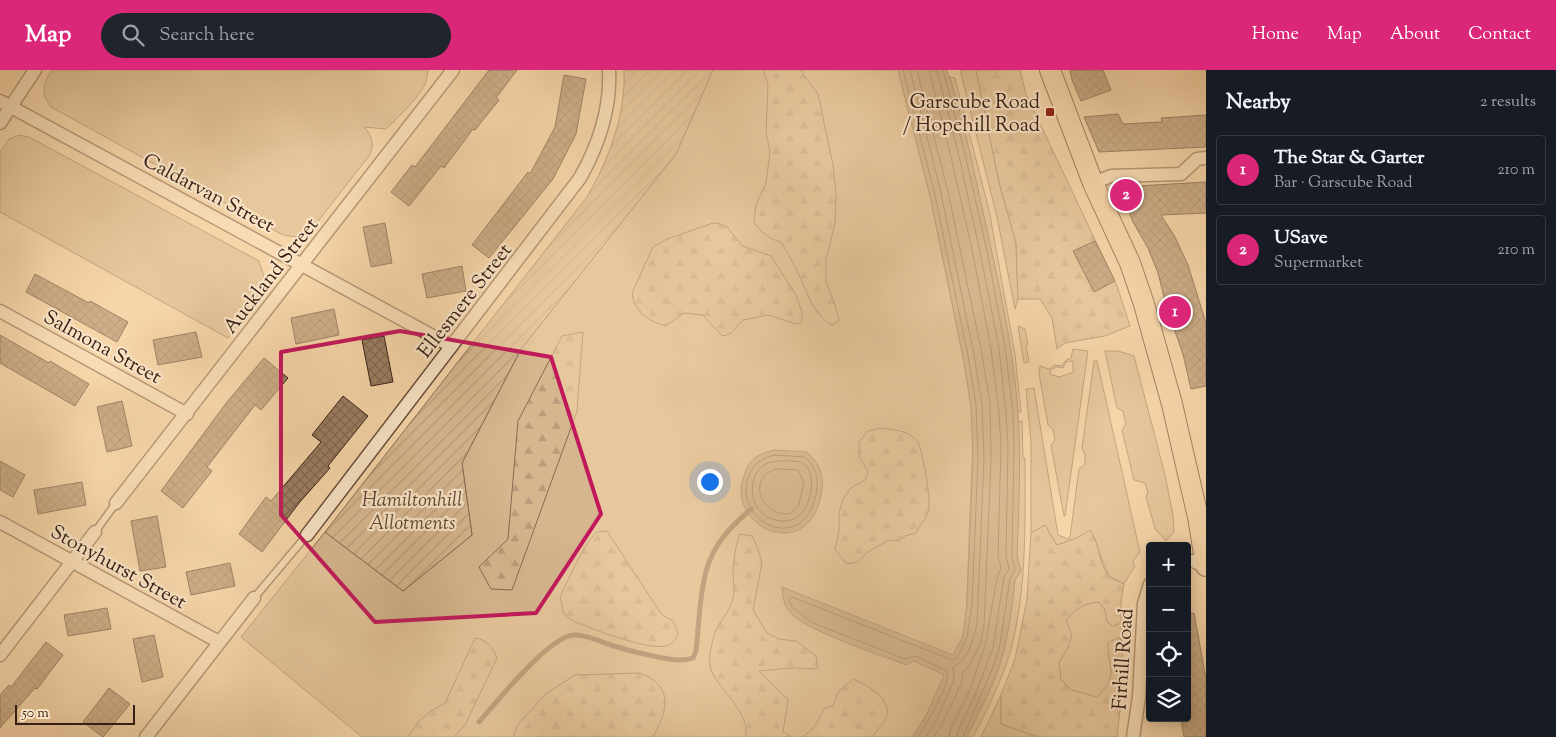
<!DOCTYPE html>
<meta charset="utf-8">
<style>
:root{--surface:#171b24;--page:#20242c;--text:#f1f3f6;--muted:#9ea1a6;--line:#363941;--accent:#db2777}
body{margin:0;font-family:"Sorts Mill Goudy",serif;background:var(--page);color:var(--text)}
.controls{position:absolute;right:15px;bottom:15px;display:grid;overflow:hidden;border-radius:5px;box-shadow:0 2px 12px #0003}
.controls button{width:45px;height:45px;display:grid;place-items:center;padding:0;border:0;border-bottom:1px solid var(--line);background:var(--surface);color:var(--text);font:25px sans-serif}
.scale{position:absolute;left:15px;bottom:12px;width:120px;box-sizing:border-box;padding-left:5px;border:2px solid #392017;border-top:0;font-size:14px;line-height:18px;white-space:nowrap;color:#392017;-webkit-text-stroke:4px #f9e4c6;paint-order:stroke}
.you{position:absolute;left:709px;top:411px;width:18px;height:18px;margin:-12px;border:4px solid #fff;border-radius:50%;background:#1a73e8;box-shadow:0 0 0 8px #1a73e833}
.badge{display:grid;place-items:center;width:32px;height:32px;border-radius:50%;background:var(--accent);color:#fff;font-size:16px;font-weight:700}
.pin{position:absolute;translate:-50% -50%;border:2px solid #fff;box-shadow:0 1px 5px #0006}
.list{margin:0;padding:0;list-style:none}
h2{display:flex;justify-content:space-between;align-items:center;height:65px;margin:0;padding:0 20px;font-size:21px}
h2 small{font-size:16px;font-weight:400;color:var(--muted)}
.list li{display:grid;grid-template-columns:32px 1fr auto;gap:15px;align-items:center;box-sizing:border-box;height:70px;margin:0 10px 10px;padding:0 10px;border:1px solid var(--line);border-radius:5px}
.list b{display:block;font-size:19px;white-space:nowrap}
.list p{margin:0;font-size:16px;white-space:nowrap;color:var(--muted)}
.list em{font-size:16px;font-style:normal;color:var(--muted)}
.icon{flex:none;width:28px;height:28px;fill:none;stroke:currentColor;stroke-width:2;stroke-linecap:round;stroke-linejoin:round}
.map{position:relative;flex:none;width:1206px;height:667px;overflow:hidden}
header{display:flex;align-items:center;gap:30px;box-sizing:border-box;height:70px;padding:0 25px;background:var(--accent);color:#fff}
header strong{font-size:24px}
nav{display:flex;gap:28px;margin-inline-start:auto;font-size:18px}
.search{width:350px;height:45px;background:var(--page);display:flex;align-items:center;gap:12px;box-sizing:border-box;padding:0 18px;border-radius:28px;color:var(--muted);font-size:19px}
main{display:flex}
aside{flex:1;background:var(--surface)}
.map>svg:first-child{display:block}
</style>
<header>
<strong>Map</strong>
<div class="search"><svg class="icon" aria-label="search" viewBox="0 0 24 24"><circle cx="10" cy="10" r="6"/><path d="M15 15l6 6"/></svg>Search here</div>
<nav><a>Home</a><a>Map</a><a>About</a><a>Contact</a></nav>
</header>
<main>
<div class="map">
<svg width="1206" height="667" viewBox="0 0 1206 667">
<defs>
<pattern id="forest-firs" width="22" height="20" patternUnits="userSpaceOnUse" patternTransform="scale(1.25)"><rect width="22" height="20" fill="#d6b68f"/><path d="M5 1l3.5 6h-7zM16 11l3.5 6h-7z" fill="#b89c7b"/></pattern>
<pattern id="garden-furrows" width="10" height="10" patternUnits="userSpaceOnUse" patternTransform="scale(1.25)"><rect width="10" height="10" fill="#d6b68f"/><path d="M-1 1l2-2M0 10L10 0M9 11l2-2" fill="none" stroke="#b89c7b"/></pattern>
<pattern id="building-cross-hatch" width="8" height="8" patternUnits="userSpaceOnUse" patternTransform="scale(1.25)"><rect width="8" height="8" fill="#9b7e62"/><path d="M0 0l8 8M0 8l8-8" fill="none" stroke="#7f6750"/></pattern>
</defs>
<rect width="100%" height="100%" fill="#f6d5a8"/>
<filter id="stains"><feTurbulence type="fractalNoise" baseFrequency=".004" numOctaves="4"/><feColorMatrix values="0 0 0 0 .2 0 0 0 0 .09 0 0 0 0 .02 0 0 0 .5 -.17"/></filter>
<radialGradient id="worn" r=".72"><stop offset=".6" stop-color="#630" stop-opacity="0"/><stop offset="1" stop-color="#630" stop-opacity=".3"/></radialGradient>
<!-- green -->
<g fill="#d6b68f" stroke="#886b53" fill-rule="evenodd">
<path d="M 52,0 L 428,0 C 427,4 427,8 426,12 C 421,26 397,48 386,59 L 364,57 C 372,65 375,75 369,86 L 312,159 C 303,168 293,168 281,164 L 51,37 C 41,24 42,14 52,0 Z"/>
<polygon points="713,0 898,0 930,126 963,287 971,336 973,366 966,552 963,566 954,585 927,644 913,667 362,667 241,567 325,462 403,521 472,465 462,393 521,279 676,84"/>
<polygon points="960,0 976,0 999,112 1016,173 1018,229 1015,239 997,147"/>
<polygon points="950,7 955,8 989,140 1015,284 1021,342 1018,342 1010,277 1001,227 970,83"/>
<polygon points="19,65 29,67 259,191 267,216 228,268 0,142 0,82 9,69"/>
<polygon points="1018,256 1025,259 1028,274 1026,275 1029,292 1024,293"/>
<path d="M 1073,279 L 1088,281 L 1065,446 L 1064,446 L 1051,375 L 1055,370 L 1053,359 L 1048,355 L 1039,303 L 1040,296 L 1049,299 L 1054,295 L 1062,296 L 1066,290 L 1071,288 ZM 1073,291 L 1073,300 L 1074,302 L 1059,307 L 1050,304 L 1050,300 L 1056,297 L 1063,298 L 1066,292 Z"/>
<polygon points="1105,281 1118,281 1134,286 1165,405 1173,445 1174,462 1166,471 1155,459 1146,426 1148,423 1145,413 1134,410 1122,360 1126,354 1123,341 1117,338"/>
<polygon points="1094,291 1097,291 1140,482 1133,491 1135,496 1124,514 1109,506 1099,482 1094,466 1077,468 1057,475 1045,455 1031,463 1031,372 1026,319 1034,318 1058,465 1068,469 1070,467 1079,399 1085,394 1085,385 1082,378"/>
<path d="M 1022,351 L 1023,388 L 1025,388 C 1025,449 1027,511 1013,571 C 1005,605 989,636 973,667 L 967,667 L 998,599 L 1004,581 L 1015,510 L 1021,501 L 1017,486 L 1019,376 L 1017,352 Z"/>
<path d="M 1089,532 L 1099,532 L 1105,540 L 1113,556 L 1121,553 L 1122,571 L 1119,567 L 1108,584 C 1114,606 1112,611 1097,628 L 1072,620 L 1061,610 L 1059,593 L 1068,578 L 1066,550 L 1076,539 Z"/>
<polygon points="1001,625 1001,654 1038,667 981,667"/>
</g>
<!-- forest -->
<g fill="url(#forest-firs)" stroke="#886b53">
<path d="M 763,0 L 800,0 L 818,24 L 833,95 L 836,123 L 835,154 L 826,189 L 826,212 L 834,232 L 839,250 L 832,255 C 813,245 807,221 798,203 C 793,192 787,182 781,172 C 769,169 760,162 754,152 L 756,135 L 766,113 L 770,81 L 766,63 L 768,14 Z"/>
<polygon points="976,0 1020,0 1026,24 1117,216 1130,256 1105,266 1065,273 1057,279 1052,248 1040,229 1018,229 1016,173 999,112"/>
<polygon points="713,153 721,154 727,157 742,176 771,186 796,225 802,242 802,252 796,254 768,245 743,250 730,264 722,266 703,245 684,243 666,256 654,252 643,245 634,233 632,223 653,177 667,169"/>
<polygon points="583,262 577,341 512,520 491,519 479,497 508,469 518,351 562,266"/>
<path d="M 881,358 C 893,360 909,360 917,371 C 923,380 932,433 928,443 C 925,450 919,456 916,463 L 905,466 L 899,471 L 889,470 L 866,483 L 858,492 L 846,494 L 835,479 L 839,461 L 839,443 L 843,429 L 851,418 L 865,410 L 868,402 L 859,386 L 859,372 L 868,361 Z"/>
<path d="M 1045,455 L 1053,469 L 1057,475 L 1077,468 L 1090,460 C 1100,473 1098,493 1109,506 C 1112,510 1119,511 1124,514 L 1121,532 L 1121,553 L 1113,556 L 1107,552 L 1105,540 L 1099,532 C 1084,533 1076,539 1066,550 L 1072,565 L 1068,578 L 1059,593 L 1061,610 L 1072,620 L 1097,627 C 1120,603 1108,601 1108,573 L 1119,567 L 1122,571 L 1123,614 L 1117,667 L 1038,667 L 1001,654 L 1001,625 L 1015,589 L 1027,529 L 1031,463 Z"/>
<path d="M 607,461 L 662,545 L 673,551 L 678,564 C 676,567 674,572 671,574 C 657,585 590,558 573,551 L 564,544 L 560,527 C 571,505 580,481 596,462 Z"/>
<path d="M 740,464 L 752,466 L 757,476 L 762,493 L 753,540 L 767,563 L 779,569 L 796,571 L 816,586 L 818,599 L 792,598 L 759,601 L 788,630 L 783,662 L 792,667 L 746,667 C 749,640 721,623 711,600 C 707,590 713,565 718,556 C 723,548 729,541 732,532 C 736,521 733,513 733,502 C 734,489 735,477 740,464 Z"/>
<path d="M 475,568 C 487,570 493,577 497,588 L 465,655 L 454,667 L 408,667 L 418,652 L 431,641 L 445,633 Z"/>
<path d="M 640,603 C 674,616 668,640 653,667 L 513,667 L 519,653 L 547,623 L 575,605 Z"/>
<path d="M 853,609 C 868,616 893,628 886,648 C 883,654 876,661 872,667 L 802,667 L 813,659 L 825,638 L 833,636 L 839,621 Z"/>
</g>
<!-- garden -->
<path fill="url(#garden-furrows)" stroke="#886b53" d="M 624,0 L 713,0 L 676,84 L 521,279 L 462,393 L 472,465 L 403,521 L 325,462 L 587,127 C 609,89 626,45 624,0 Z"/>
<!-- water -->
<g fill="#b69777" stroke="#846751">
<path d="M 898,0 L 947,0 C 962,43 971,88 981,133 C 996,201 1013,271 1018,342 C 1021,390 1019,438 1017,486 L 1021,501 L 1015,510 C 1012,539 1008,570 999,597 C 991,621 978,644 967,667 L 913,667 L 927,644 L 944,605 L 914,591 L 906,595 C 881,585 800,559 788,540 C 783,533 783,525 782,517 L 953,585 L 963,566 L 967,533 L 973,389 L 971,336 L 963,287 L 930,126 Z"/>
<path d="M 774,380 L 807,382 C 823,397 825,409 820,430 C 804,493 725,455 744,406 C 750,388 756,385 774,380 Z"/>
</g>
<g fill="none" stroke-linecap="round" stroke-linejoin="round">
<!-- shore -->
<g stroke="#785c47" stroke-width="1">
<path d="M 903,0 L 935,125 L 968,286 L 976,335 L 978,389 L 972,533 L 967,567 L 958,587 L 952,590 L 792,527 L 789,529 L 792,537 L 813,553 L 905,589 L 916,586 L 947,601 C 952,612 925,656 918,667"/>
<path d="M 910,0 L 941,123 L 974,285 L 982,334 L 984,389 L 977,554 C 973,570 969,589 953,597 L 954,610 L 937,649 L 926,667"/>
<polyline points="917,0 948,122 982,284 990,333 991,389 984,556 980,574 970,595 963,602 961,614 943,652 934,667"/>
<polyline points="929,0 951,87 973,184 991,279 999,343 1001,376 998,486 1001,498 997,508 985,576 969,622 951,658 949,667"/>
<polyline points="937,0 959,86 980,182 999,278 1006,343 1008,376 1006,486 1009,499 1004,507 993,578 975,625 958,661 957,667"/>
<polyline points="943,0 965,84 987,181 1005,277 1013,343 1014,376 1012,486 1015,500 1010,509 999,580 993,597 963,667"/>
<path d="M 775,385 L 805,387 C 817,398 820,412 815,428 C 801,485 731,452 749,405 C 754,393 762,388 775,385 Z"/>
<path d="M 793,391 C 795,392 798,391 801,392 C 821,400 812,456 780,451 C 773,450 765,447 760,441 C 749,429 749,402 766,394 C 774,390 784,391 793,391 Z"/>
<path d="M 777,399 L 798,400 L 804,413 L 798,437 L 789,444 C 759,445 747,406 777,399 Z"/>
</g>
<!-- stream -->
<path stroke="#846751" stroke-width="5" d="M 479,652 C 497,632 549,566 574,565 C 587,564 602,573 614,576 C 624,579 634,582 644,584 C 658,587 679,593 693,588 L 696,581 C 699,555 700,513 710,490 C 718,469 735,453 751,439"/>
</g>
<!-- building -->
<g fill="url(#building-cross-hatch)" stroke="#392017">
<polygon points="489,0 517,0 496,28 499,30 475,60 473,59 444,98 441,96 409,136 391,122 412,95 415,97"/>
<polygon points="1070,0 1103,0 1111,20 1081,31 1072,10"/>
<polygon points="564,5 586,9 576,64 553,109 489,188 472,175 528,102 530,104 555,57"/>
<polygon points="1118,44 1123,54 1162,52 1161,48 1206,45 1206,77 1099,82 1084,47"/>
<polygon points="1206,112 1206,143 1161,145 1175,167 1188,195 1206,253 1206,316 1191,319 1183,284 1167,239 1158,203 1148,178 1133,152 1120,117"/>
<polygon points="385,153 392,193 371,197 363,157"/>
<polygon points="1095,171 1115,211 1094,222 1073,181"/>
<polygon points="462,196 466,221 427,228 422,204"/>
<polygon points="35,204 89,233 90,231 128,252 117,272 26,222"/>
<polygon points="334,239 339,265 296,274 291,248"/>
<polygon points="196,262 202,287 158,295 153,270"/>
<polygon points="0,265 49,293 50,291 89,314 75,336 0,293"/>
<polygon points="384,266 393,312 371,316 362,270"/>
<polygon points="264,288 288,308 261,340 255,335 207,397 212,401 183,438 161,421 227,332"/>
<polygon points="343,326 368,346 328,396 330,398 299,433 262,482 239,464 266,427 271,431 321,372 312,365"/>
<polygon points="122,331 132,376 107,382 97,337"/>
<polygon points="0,391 25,405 13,427 0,420"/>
<polygon points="82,412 86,435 38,444 34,420"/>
<polygon points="157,446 166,497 140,501 131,451"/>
<polygon points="230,493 235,516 191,525 186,502"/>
<polygon points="107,538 111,559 68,566 64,545"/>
<polygon points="1194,543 1206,609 1206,667 1184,667 1181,648 1187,648 1187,544"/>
<polygon points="154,565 163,607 142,612 133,569"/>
<polygon points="46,572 63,585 37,619 35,618 0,658 0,625 9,615 11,617"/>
<polygon points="109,618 130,634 103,667 83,652"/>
</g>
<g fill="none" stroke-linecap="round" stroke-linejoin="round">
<defs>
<g id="service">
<polyline points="95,462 116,433"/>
<polyline points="254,528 307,465"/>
</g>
<g id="minor">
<polyline points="0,31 451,276"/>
<polyline points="0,53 35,0"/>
<polyline points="1093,113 1111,106 1181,104 1197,89 1206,88"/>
<polyline points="0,241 187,344"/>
<polyline points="116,433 453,0"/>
<polyline points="0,452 219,572"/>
<path d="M 307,465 L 580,108 C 598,76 611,38 609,0"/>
<polyline points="1187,491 1193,491 1206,497"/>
<polyline points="0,585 95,462"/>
<polyline points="146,667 254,528"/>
<polyline points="1133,667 1139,627 1144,534 1150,514"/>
</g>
<polyline id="primary" points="1050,0 1093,113 1130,193 1144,234 1172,334 1198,447 1206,496"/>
</defs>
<!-- service casing -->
<use href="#service" stroke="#684d3b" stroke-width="9"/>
<!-- minor casing -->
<use href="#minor" stroke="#684d3b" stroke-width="15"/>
<!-- primary casing -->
<use href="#primary" stroke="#392017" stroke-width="22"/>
<!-- service -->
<use href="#service" stroke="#f9e4c6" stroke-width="6"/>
<!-- minor -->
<use href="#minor" stroke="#f9e4c6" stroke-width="12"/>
<!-- primary -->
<use href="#primary" stroke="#f6d5a8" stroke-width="20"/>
</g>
<!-- marked area -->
<path d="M0 0H1206V667H0ZM 400,261 L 551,287 L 601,444 L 536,543 L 375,552 L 281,445 L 281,282 Z" fill="#f6d5a8" fill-opacity=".55" fill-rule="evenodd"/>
<path fill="none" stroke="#c2185b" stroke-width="4" stroke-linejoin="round" d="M 400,261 L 551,287 L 601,444 L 536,543 L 375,552 L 281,445 L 281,282 Z"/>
<!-- markers -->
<rect fill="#8f2418" stroke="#f9e4c6" stroke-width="2" x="1045" y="37" width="10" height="10" rx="2.5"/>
<g text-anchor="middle" stroke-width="4.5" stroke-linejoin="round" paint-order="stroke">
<!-- poi labels -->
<g font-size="20" fill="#392017" stroke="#f9e4c6" text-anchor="end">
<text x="1040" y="38">Garscube Road<tspan x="1040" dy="23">/ Hopehill Road</tspan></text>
</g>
<!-- street labels -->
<g font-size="20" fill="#392017" stroke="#f9e4c6">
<text transform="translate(209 122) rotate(28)" y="7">Caldarvan Street</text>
<text transform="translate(270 205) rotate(-52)" y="7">Auckland Street</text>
<text transform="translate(464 230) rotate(-52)" y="7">Ellesmere Street</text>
<text transform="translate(103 276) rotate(29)" y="7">Salmona Street</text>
<text transform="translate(119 496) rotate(29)" y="7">Stonyhurst Street</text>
<text transform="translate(1122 589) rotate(-86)" y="7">Firhill Road</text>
</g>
<!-- park labels -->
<g font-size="20" font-style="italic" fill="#604635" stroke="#f9e4c6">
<text x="412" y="436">Hamiltonhill<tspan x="412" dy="23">Allotments</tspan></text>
</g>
</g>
<rect width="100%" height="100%" filter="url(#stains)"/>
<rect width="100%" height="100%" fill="url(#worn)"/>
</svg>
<div class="controls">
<button>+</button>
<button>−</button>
<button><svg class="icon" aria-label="locate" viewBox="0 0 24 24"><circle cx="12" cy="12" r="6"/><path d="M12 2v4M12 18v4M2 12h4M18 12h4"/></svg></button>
<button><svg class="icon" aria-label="layers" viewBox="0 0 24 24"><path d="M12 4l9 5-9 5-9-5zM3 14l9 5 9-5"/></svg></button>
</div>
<div class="scale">50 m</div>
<div class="you"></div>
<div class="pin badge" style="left:1175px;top:242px">1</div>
<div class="pin badge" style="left:1126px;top:125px">2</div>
</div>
<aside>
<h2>Nearby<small>2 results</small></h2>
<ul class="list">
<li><span class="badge">1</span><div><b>The Star &amp; Garter</b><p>Bar · Garscube Road</p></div><em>210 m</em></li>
<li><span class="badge">2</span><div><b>USave</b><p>Supermarket</p></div><em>210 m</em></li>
</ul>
</aside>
</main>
